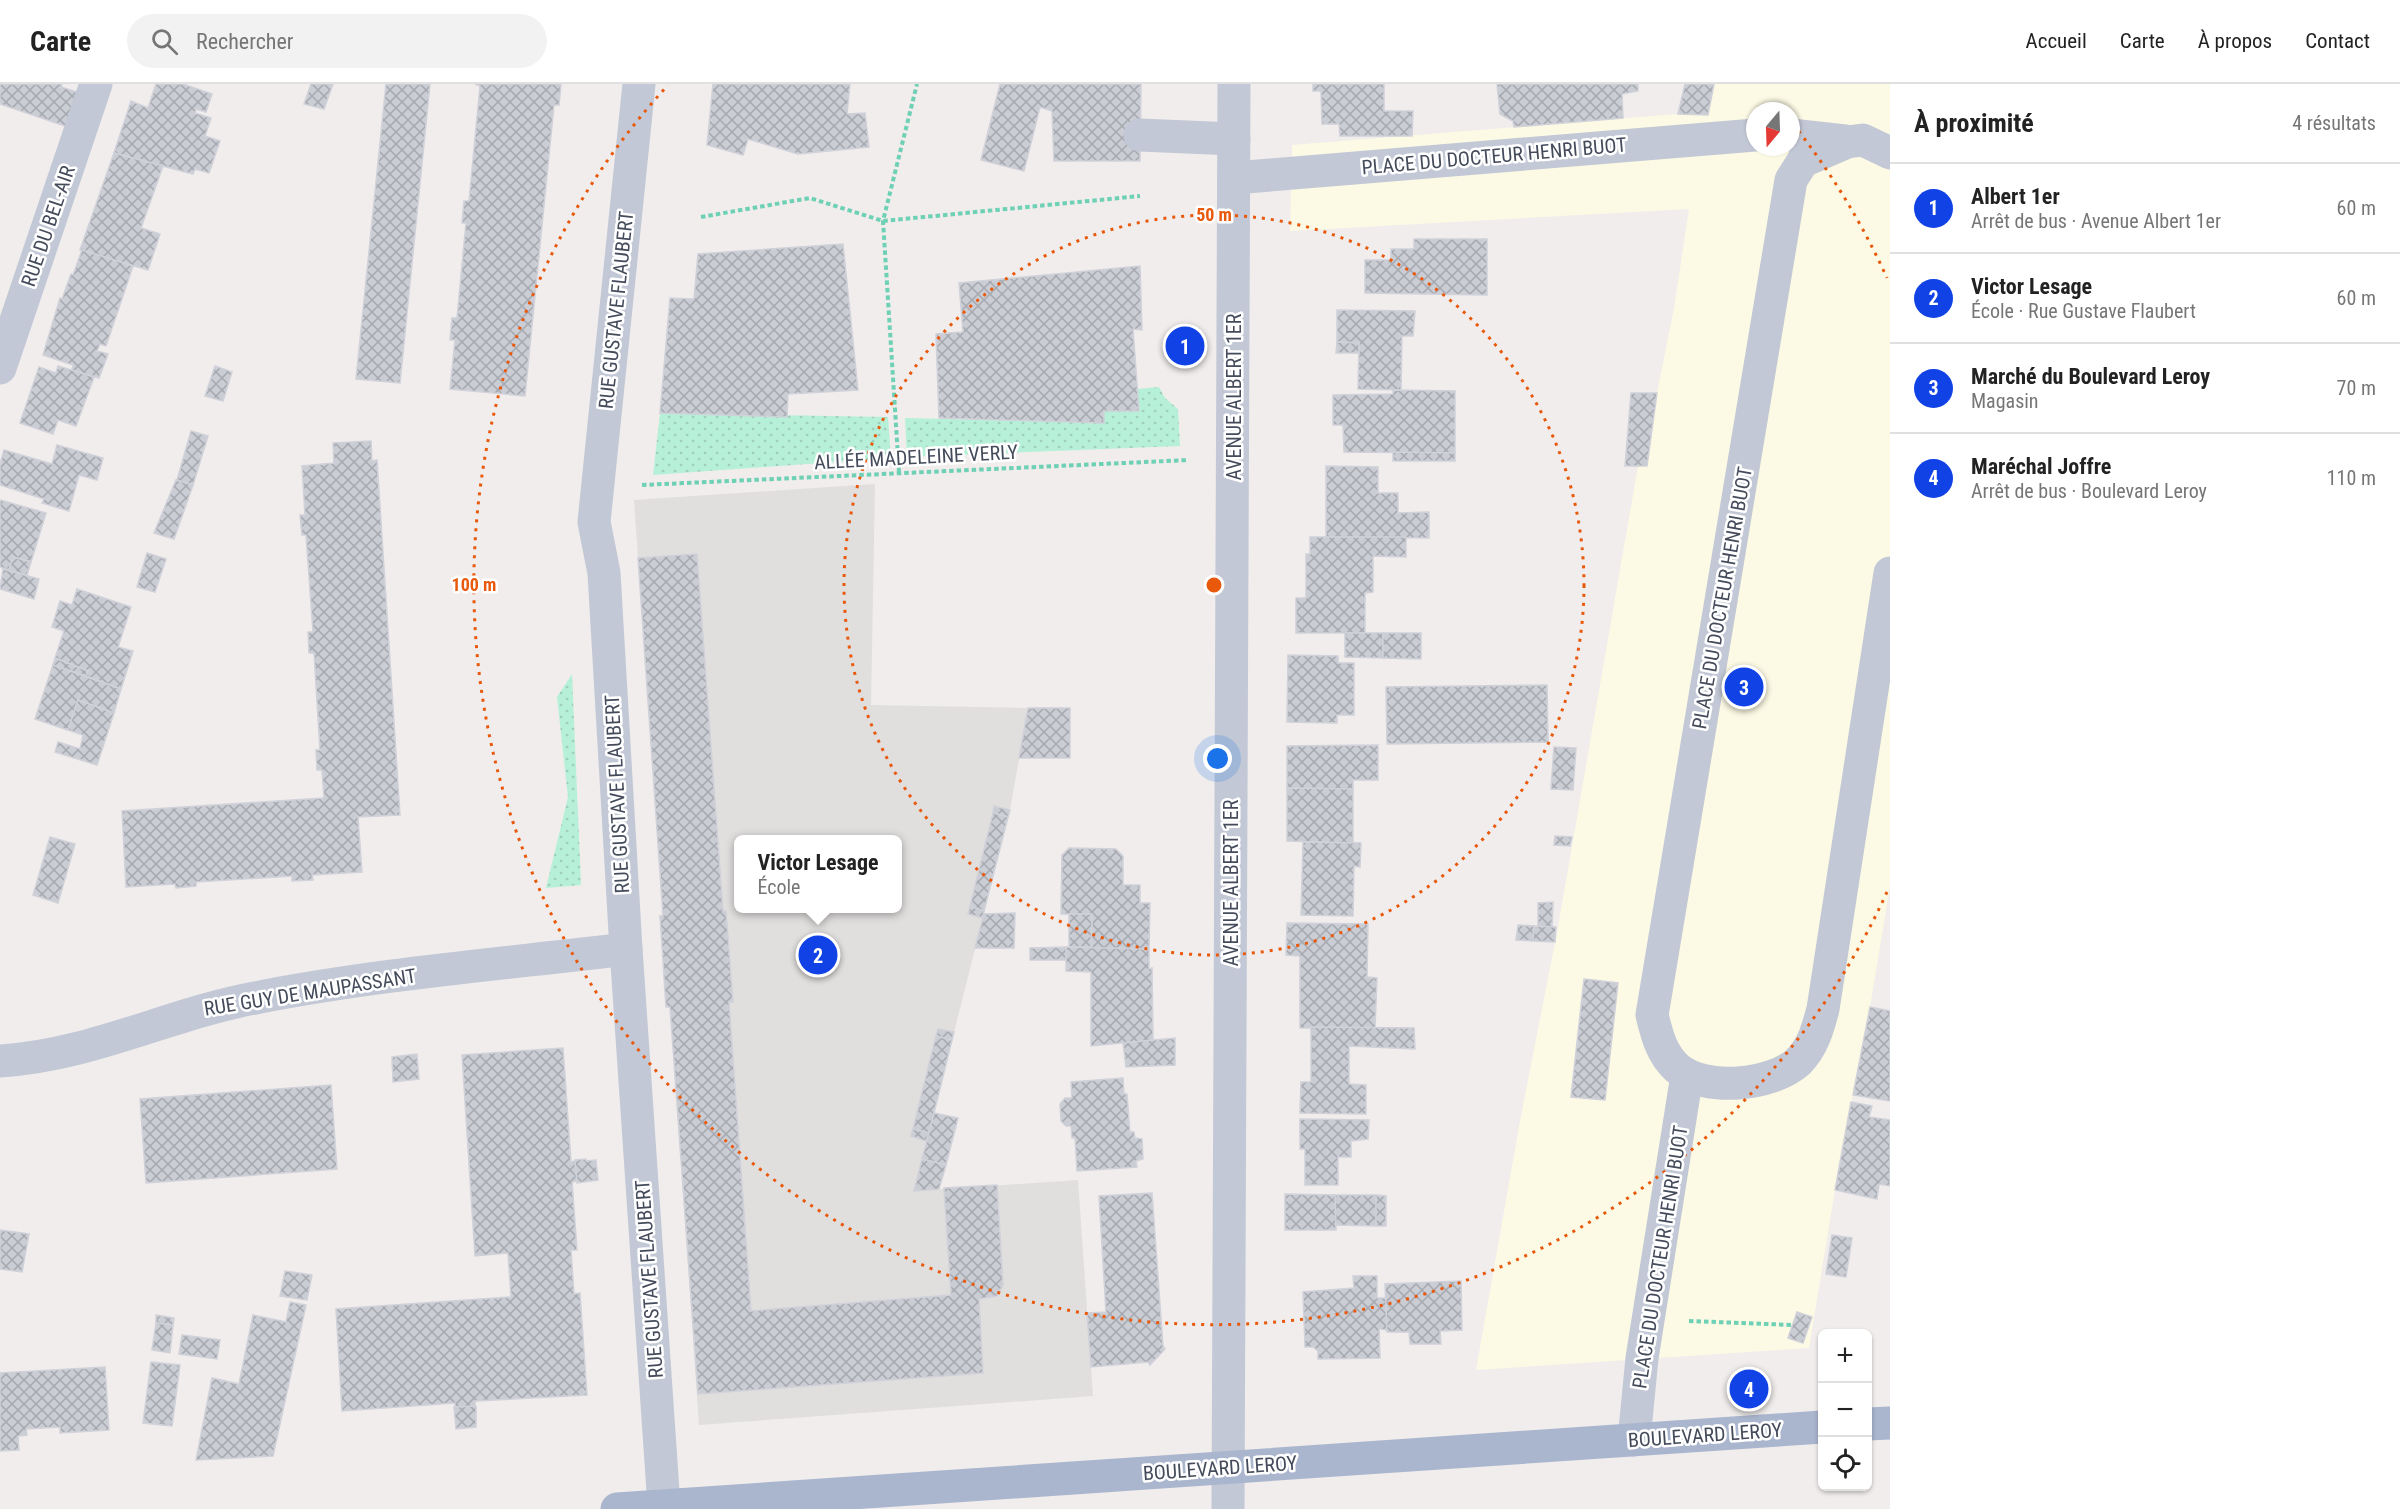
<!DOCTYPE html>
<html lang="fr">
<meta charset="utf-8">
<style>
:root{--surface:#fff;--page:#f2f2f2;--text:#222;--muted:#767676;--line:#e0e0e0;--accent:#1042e6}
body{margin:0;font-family:"Roboto Condensed",sans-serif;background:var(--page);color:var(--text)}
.controls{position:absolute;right:18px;bottom:18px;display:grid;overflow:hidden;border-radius:9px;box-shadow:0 2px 4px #0004}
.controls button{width:54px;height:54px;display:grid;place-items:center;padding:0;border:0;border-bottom:2px solid var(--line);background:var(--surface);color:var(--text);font:30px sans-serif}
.compass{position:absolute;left:1746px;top:18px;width:54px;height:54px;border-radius:50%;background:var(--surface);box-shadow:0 2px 4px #0004;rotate:199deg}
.you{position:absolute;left:1218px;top:675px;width:21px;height:21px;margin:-15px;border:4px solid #fff;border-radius:50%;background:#1a73e8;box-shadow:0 0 0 9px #1a73e833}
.badge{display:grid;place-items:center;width:39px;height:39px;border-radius:50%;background:var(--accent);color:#fff;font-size:20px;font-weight:700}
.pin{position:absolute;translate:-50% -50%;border:3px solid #fff;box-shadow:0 2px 6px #0006}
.popup{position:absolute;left:734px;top:751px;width:168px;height:78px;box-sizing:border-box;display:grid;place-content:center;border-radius:9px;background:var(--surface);filter:drop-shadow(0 2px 4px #0005);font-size:20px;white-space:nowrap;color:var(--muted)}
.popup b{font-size:22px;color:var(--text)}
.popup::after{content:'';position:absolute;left:50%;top:100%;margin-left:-12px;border:12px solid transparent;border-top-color:var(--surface)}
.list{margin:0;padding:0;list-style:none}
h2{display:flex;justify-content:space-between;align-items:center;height:78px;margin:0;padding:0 24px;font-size:26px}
h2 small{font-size:20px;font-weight:400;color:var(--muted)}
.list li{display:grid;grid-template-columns:39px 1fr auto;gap:18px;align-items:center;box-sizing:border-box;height:90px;padding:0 24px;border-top:2px solid var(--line)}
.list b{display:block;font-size:22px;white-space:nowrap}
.list p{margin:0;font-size:20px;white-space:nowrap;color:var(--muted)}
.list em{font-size:20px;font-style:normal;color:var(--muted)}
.icon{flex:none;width:33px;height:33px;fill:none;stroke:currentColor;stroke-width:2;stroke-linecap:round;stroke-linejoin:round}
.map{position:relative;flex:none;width:1890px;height:1425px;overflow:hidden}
header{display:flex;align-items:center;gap:36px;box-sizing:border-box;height:84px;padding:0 30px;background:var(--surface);border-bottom:2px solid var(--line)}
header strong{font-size:28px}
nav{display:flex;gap:33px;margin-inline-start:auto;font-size:21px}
.search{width:420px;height:54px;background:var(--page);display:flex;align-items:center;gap:15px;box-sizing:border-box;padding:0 21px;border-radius:33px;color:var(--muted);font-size:22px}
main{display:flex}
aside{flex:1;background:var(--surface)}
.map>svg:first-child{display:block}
</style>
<header>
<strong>Carte</strong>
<div class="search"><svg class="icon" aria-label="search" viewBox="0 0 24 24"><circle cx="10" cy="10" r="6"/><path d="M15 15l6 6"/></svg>Rechercher</div>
<nav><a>Accueil</a><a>Carte</a><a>À propos</a><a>Contact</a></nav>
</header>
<main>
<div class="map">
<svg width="1890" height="1425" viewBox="0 0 1890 1425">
<defs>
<pattern id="grass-dots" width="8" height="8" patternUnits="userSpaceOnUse" patternTransform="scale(1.5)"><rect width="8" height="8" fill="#b7f0d9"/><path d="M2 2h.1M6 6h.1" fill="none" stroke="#9fcfbc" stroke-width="1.8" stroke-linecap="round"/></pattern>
<pattern id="building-cross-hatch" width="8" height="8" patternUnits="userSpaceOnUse" patternTransform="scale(1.5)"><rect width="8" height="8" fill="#cbcdd5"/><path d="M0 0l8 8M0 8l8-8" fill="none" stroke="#a6a8b0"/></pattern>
</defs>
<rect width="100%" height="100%" fill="#f0edec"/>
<!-- commercial -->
<path fill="#fcfae4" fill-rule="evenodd" d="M 1714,0 L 1890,0 L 1890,802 L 1861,978 L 1859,978 L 1835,1106 L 1809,1264 L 1476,1286 L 1520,1037 L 1558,843 L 1638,382 L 1647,382 L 1657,309 L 1674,224 L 1689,125 L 1290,147 L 1292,61 L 1678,30 ZM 1755,27 L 1791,27 L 1791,63 L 1755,63 Z"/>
<!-- education -->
<path fill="#e1dede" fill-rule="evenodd" d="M 875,400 L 871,621 L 1028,624 L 1010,726 L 914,1107 L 1078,1096 L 1093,1312 L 699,1341 L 670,923 L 666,923 L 660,832 L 663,831 L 634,416 ZM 738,756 L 898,756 L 898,824 L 738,824 Z"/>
<!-- grass -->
<g fill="url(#grass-dots)">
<polygon points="1159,303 1165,314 1178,325 1180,362 907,373 905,334 1104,339 1104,327 1139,327 1137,305"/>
<polygon points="660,329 888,333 891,374 653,391"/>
<polygon points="572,590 581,801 546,804 568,713 557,613"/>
</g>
<!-- building -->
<g fill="url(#building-cross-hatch)" stroke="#d0d1d9" stroke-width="1.5">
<polygon points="0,0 62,0 61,3 80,9 68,43 0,20"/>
<polygon points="156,0 183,0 212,10 206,28 196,25 195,29 211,34 205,52 220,57 209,89 195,85 193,90 114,69 131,17 148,24"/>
<polygon points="311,0 333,0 324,25 304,20"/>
<polygon points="386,0 430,0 400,299 356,295"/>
<polygon points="475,0 561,0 559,21 554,21 525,312 450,305 455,256 450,256 452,234 457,234 466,139 462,139 464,117 469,117 480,2"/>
<polygon points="713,0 850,0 847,30 865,29 869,63 798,70 748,55 743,71 707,61"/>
<polygon points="1000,0 1141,0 1140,77 1054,77 1052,27 1040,23 1024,87 981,76"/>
<polygon points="1313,0 1384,0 1384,27 1413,27 1412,52 1340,52 1339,40 1322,40 1321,7 1313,7"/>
<polygon points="1497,0 1638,0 1638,7 1622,10 1623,34 1514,43 1513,37 1500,30"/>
<polygon points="1685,0 1714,0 1708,31 1678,30"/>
<polygon points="114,69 163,82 141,144 160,150 148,186 80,166"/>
<polygon points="1414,155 1487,155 1487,211 1365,209 1365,176 1391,176 1391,165 1414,165"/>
<polygon points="843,160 858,306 788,310 787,333 660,329 670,214 694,215 698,170"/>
<polygon points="82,166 133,182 106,262 100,260 97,267 108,270 99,294 72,286 73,281 43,271 60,214 62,215 71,190 73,191"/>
<polygon points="1140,182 1142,246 1133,245 1139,327 1104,327 1104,339 939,334 936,250 963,248 959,199"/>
<polygon points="1337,226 1415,227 1413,252 1402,252 1401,306 1358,305 1359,259 1337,258"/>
<polygon points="1337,258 1359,259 1359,269 1336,269"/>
<polygon points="58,282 94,293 76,342 58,336 53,350 20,339 39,283 56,289"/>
<polygon points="215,282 232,288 223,317 205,312"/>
<polygon points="1393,306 1455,307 1455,369 1344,368 1343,341 1333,341 1333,311 1393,310"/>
<polygon points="1631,309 1657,309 1647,382 1625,382"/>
<polygon points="191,347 208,352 193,401 177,396"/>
<polygon points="371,357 372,377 377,376 400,731 358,733 362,788 312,791 313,796 292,797 292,792 196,798 196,802 176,804 175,800 126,803 122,727 324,714 322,686 317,686 316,666 320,666 314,569 309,569 308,548 313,548 306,451 302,451 300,431 305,431 302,382 334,379 333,359"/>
<polygon points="57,361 103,374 97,396 79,391 69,427 42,419 44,415 0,401 0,380 4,366 52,380"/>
<polygon points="1393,368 1455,369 1455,377 1393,377"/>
<polygon points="1326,382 1378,383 1378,409 1398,409 1398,429 1429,428 1429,454 1326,453"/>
<polygon points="176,396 193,401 174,455 154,449"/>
<polygon points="0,416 46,429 31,478 13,473 9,486 0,483"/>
<polygon points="1310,453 1406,453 1406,473 1373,472 1373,508 1365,509 1365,549 1296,549 1296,514 1306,514 1306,470 1310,470"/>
<polygon points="147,469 166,475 155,508 137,503"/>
<polygon points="697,470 723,827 726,827 733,918 729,918 751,1227 951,1211 944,1104 997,1101 1003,1201 997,1212 979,1215 983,1289 698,1310 670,923 666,923 660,832 663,832 638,474"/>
<polygon points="13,473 31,478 27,491 9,486"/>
<polygon points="3,485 39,495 34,515 0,505"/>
<polygon points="77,505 131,523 118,563 133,567 121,605 86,592 88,587 55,574 64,547 52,543 60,517 72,521"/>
<polygon points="1345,549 1383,549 1383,574 1345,573"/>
<polygon points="1383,549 1421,549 1421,575 1383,574"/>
<polygon points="1288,571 1338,572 1338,579 1354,579 1354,631 1337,631 1337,639 1287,638"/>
<polygon points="55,574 88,587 86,592 53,581"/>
<polygon points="53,581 121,605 114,629 78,616 68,646 35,635"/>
<polygon points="1547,601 1548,658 1387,660 1386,603"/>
<polygon points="78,616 114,629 97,681 55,668 58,658 80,665 83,651 68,646"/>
<polygon points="1028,624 1070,624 1070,674 1019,674"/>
<polygon points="1378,661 1378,696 1353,696 1353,705 1287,704 1287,662"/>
<polygon points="1554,663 1576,664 1573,706 1551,705"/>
<polygon points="1287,704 1353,705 1353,759 1287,757"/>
<polygon points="994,722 1010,726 1008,733 993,729"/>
<polygon points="993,729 1008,733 984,827 970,822"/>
<polygon points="1555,752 1572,753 1570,762 1554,761"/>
<polygon points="50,753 75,760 58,819 33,811"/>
<polygon points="1303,758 1361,759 1360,783 1354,782 1353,832 1301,831"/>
<polygon points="1069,764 1116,765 1123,772 1123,801 1140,801 1140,819 1150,819 1149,865 1091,865 1092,830 1061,830 1062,771"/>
<polygon points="1553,818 1552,843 1538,842 1538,819"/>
<polygon points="970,822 984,827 983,834 968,830"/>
<polygon points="1015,829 1014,864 975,864 984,830"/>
<polygon points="1069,830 1092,830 1091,863 1069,863"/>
<polygon points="1287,839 1368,840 1367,893 1377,894 1375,944 1300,944 1300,872 1286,871"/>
<polygon points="1518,841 1534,842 1533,857 1516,856"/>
<polygon points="1534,842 1556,843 1555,858 1533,857"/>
<polygon points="1066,863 1149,865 1149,885 1152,884 1153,956 1091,962 1091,888 1066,887"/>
<polygon points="1066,863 1066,876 1030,876 1030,864"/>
<polygon points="1584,895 1618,899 1605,1016 1571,1013"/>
<polygon points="1870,923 1890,927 1890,1017 1853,1011"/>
<polygon points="1311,943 1414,944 1415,965 1349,962 1349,1000 1366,1001 1366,1030 1300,1029 1301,998 1311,998"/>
<polygon points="938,945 954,948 952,956 936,952"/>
<polygon points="936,952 952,956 929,1049 913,1045"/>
<polygon points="1175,954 1175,981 1126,983 1123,959"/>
<polygon points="563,964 571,1078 575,1077 577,1097 572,1098 577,1166 571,1166 574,1210 580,1209 587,1311 475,1317 475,1323 455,1323 455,1319 342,1327 336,1225 511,1213 508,1169 475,1172 462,971"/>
<polygon points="417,970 419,995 393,998 392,973"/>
<polygon points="1123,994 1124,1010 1127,1010 1130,1048 1134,1048 1135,1054 1142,1055 1143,1075 1136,1077 1137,1083 1077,1087 1075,1054 1072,1054 1071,1042 1066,1042 1061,1037 1060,1020 1065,1014 1072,1014 1071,998"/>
<polygon points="331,1001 337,1085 146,1099 140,1015"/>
<polygon points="1851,1018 1872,1022 1869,1033 1890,1036 1890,1102 1879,1100 1877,1115 1835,1106"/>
<polygon points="934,1029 958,1034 946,1081 922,1075"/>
<polygon points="1300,1035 1369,1036 1368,1055 1351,1057 1351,1073 1338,1073 1338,1101 1305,1101 1305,1065 1300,1065"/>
<polygon points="913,1045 929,1049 926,1057 911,1052"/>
<polygon points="586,1075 586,1077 596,1076 598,1096 577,1099 575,1076"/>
<polygon points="922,1075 946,1081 939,1105 914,1107"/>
<polygon points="1152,1109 1163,1262 1165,1265 1150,1281 1148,1278 1091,1283 1087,1229 1106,1228 1099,1112"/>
<polygon points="1285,1110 1335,1111 1336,1146 1285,1146"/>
<polygon points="1335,1111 1376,1111 1376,1142 1336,1141"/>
<polygon points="1376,1111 1386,1112 1386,1142 1376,1142"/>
<polygon points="0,1146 29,1150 22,1188 0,1185"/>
<polygon points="1832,1151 1852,1154 1846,1193 1826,1190"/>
<polygon points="285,1187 312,1191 307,1216 280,1212"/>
<polygon points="1353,1192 1377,1192 1377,1214 1386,1214 1387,1246 1379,1245 1380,1274 1318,1275 1318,1267 1313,1263 1305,1263 1303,1208 1354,1204"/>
<polygon points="1461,1197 1462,1246 1440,1247 1441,1260 1410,1260 1409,1248 1387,1248 1385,1200"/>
<polygon points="290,1218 306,1221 273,1372 196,1376 212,1294 239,1300 253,1231 286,1238"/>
<polygon points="1797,1228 1812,1233 1803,1259 1788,1254"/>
<polygon points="156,1231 174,1234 173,1241 156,1239"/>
<polygon points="156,1239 173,1241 170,1269 152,1266"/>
<polygon points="182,1251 220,1256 217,1275 179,1270"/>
<polygon points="151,1278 180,1281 172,1342 143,1339"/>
<polygon points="105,1283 109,1346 60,1349 60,1343 26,1345 27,1351 18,1352 19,1366 0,1367 0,1289"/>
<polygon points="476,1322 476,1343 456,1345 454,1323"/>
</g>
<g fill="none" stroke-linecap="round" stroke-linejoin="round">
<!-- path -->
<g stroke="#6ed0b4" stroke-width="4" stroke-dasharray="4.5 3" stroke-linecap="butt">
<polyline points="701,133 810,114 883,137 1140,112"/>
<polyline points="899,388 883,137 917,0"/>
<polyline points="642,401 1189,376"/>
<polyline points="1689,1237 1793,1241"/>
</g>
<!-- minor -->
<g stroke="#c2c8d5" stroke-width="33">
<polyline points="639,0 594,438 604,489 626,865 664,1422"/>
<polyline points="1140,51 1234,55"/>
<polyline points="1791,51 1845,57"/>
<path d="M 1890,69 L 1863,56 L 1847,58 L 1803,77 L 1791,96 L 1652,931 C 1657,951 1661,969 1677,984 C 1705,1008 1771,1002 1798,978 C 1813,963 1818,944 1823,925 L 1890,489"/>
<polyline points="1234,94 1755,51"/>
<polyline points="0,284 96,0"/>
<path d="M 0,977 C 89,972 169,930 255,914 C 377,890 502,880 626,865"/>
<polyline points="1634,1356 1642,1274 1687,991"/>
<polyline points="1228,1425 1234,0"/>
</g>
<!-- major -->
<g stroke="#aab5ce" stroke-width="33">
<polyline points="1868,1340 1890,1339"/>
<polyline points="617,1425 1822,1343"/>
</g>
</g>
<!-- distance rings -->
<g fill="none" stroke="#e8590c" stroke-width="3" stroke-dasharray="3 6">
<circle cx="1214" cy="501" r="370"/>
<path d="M1887 808A740 740 0 1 1 668 1M1793 40A740 740 0 0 1 1887 194"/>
</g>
<g text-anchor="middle" stroke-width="5" stroke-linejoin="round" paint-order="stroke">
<!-- street labels -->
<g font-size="20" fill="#444b5b" stroke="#fff">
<text transform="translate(1494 72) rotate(-5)" y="7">PLACE DU DOCTEUR HENRI BUOT</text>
<text transform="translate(48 142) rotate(-71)" y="7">RUE DU BEL-AIR</text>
<text transform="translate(616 226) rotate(-84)" y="7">RUE GUSTAVE FLAUBERT</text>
<text transform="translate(1234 313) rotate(-90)" y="7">AVENUE ALBERT 1ER</text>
<text transform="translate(916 373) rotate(-3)" y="7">ALLÉE MADELEINE VERLY</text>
<text transform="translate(1722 514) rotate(-80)" y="7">PLACE DU DOCTEUR HENRI BUOT</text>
<text transform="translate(617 710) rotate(-93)" y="7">RUE GUSTAVE FLAUBERT</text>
<text transform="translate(1231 799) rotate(-90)" y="7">AVENUE ALBERT 1ER</text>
<text transform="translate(310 908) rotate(-9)" y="7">RUE GUY DE MAUPASSANT</text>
<text transform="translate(1660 1173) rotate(-81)" y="7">PLACE DU DOCTEUR HENRI BUOT</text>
<text transform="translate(649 1195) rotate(-94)" y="7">RUE GUSTAVE FLAUBERT</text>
<text transform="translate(1705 1351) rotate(-4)" y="7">BOULEVARD LEROY</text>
<text transform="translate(1220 1384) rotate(-4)" y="7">BOULEVARD LEROY</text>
</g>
</g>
<circle cx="1214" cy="501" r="9" fill="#e8590c" stroke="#fff" stroke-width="3"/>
<g font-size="18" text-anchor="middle" font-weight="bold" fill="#e8590c" stroke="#fff" stroke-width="5" stroke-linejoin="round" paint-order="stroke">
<text x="1214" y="137">50 m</text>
<text x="474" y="507">100 m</text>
</g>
</svg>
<div class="controls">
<button>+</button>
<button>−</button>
<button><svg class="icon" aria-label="locate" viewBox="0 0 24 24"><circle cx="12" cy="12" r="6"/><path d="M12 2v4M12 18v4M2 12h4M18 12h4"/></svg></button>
</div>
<svg class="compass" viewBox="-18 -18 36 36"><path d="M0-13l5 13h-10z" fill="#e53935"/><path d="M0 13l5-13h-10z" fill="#767676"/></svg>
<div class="you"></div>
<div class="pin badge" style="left:1185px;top:262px">1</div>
<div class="pin badge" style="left:818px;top:871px">2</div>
<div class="popup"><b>Victor Lesage</b>École</div>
<div class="pin badge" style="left:1744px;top:603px">3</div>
<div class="pin badge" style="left:1749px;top:1305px">4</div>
</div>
<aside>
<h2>À proximité<small>4 résultats</small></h2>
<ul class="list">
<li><span class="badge">1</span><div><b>Albert 1er</b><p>Arrêt de bus · Avenue Albert 1er</p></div><em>60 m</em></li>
<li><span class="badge">2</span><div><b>Victor Lesage</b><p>École · Rue Gustave Flaubert</p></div><em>60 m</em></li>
<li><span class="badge">3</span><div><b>Marché du Boulevard Leroy</b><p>Magasin</p></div><em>70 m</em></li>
<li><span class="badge">4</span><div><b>Maréchal Joffre</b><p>Arrêt de bus · Boulevard Leroy</p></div><em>110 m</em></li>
</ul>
</aside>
</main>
